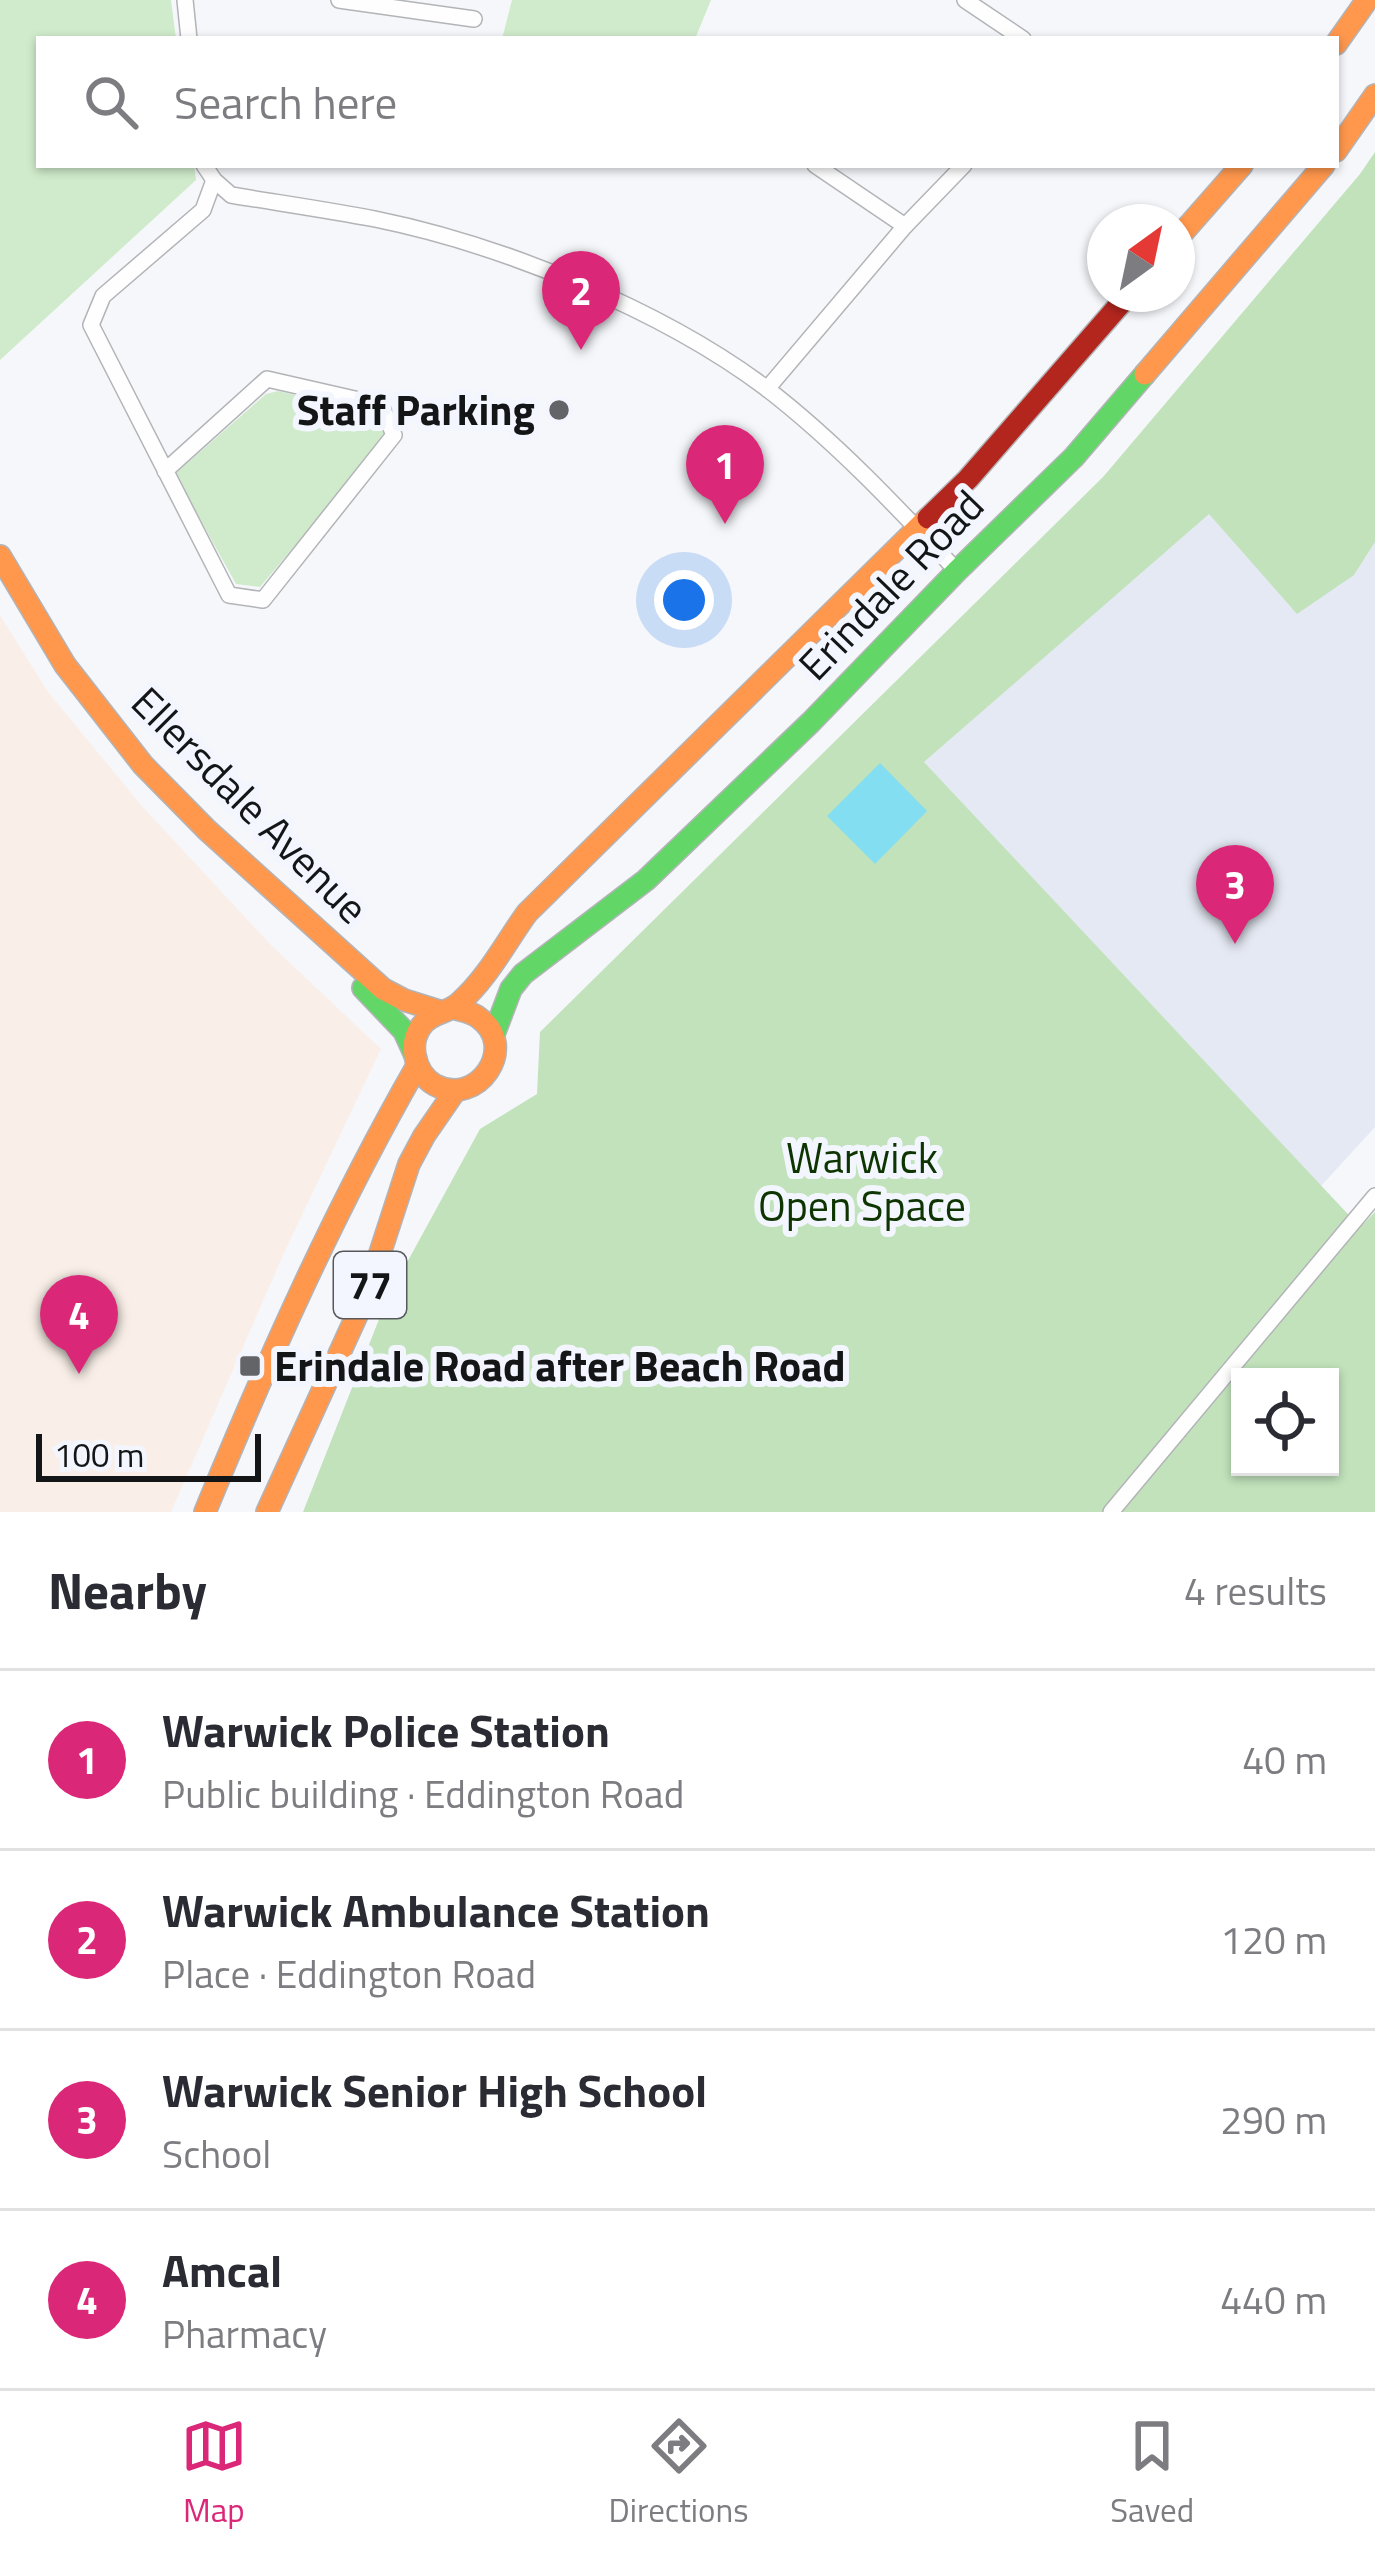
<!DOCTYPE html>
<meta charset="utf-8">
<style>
:root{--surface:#fff;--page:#f2f2f3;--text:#2b2b33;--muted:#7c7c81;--line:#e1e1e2;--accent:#db2777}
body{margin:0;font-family:"Titillium Web",sans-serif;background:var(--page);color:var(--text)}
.controls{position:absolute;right:36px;bottom:36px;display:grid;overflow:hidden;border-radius:0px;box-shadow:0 3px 9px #0004}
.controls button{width:108px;height:108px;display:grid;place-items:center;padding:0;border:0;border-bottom:3px solid var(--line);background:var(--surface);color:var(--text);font:60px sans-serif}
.compass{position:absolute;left:1087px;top:204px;width:108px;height:108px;border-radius:50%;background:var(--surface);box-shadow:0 3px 9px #0004;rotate:33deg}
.scale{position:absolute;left:36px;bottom:30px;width:225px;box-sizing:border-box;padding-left:12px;border:6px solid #141517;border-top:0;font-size:33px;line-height:42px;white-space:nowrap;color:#141517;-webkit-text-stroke:9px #f3f6fe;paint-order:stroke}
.you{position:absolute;left:684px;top:600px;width:42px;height:42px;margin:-30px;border:9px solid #fff;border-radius:50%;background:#1a73e8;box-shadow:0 0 0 18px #1a73e833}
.badge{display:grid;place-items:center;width:78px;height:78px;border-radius:50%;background:var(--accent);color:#fff;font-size:39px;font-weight:700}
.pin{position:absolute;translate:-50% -99px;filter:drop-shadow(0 3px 6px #0008)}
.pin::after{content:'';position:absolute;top:63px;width:42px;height:36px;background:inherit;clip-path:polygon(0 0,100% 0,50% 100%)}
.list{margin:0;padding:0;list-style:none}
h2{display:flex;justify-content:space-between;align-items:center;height:156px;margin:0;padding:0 48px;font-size:51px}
h2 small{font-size:39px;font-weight:400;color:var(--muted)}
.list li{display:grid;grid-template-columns:78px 1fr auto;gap:36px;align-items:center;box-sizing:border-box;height:180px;padding:0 48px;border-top:3px solid var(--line)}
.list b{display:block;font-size:45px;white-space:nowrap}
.list p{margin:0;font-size:39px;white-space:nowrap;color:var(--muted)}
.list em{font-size:39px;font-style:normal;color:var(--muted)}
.icon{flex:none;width:66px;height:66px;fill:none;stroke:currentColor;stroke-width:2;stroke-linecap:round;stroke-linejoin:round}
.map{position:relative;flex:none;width:1375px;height:1512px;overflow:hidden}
.search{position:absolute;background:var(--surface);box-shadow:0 3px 9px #0004;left:36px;right:36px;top:36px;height:132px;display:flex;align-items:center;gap:30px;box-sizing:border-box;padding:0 42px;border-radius:0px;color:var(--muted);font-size:45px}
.sheet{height:876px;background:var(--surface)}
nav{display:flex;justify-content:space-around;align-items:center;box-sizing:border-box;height:168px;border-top:3px solid var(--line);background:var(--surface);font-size:33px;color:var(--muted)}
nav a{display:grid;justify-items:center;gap:6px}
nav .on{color:var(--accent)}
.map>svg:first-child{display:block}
</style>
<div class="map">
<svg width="1375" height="1512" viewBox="0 0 1375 1512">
<rect width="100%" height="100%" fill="#f6f7fb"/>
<!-- commercial -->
<polygon fill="#f9efe8" points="0,615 48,692 142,806 270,944 381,1049 284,1253 171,1512 0,1512"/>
<!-- built -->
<polygon fill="#e5e9f3" points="1209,513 1354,575 1375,542 1375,1127 1321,1186 924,762"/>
<!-- green -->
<g fill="#d0ebcb">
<polygon points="0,0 171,0 176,39 39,39 39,165 194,165 196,180 0,360"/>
<polygon points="512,0 711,0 695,39 502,39"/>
<polygon points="278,391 373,413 385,426 387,437 260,587 236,584 175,474 266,394"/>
</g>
<!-- forest -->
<path fill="#c1e2bb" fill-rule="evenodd" d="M 1375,152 L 1375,542 L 1354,575 L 1297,614 L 1209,514 L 924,762 L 1360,1227 L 1375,1212 L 1375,1512 L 303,1512 L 387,1299 L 480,1129 L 537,1094 L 540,1032 L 1103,477 L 1360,174 ZM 1240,1377 L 1330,1377 L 1330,1467 L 1240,1467 Z"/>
<!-- water -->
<polygon fill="#83def2" points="880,763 927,811 875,864 827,816"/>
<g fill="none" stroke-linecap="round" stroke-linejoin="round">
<defs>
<g id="street">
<polyline points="185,0 189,39"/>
<polyline points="339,0 474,19"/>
<polyline points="965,0 1023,39"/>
<path d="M 204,165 L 214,180 L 231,195 C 279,203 328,210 375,219 C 503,245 662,310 766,388 C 835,441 897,507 957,571"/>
<polyline points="815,165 905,226"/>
<polyline points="767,389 905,226 964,165"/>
<polyline points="165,471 267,379 381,405 394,435 263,600 229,595 91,325 103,296 203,210 214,180"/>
<polyline points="1111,1512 1375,1196"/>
</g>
<g id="fast">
<polyline points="363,988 404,1031 414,1053"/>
<polyline points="494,1034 511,989 523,974 646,880 811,722 957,571 1074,457 1145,374"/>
</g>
<g id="slow">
<polyline points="1336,44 1367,0"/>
<polyline points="1336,151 1375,95"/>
<polyline points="1177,239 1242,165"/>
<polyline points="1145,374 1324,165"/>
<polyline points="0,556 65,665 143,765 207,830 383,989 404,1000 439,1011"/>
<path d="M 453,1008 C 462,1011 472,1012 479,1018 C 519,1046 478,1108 435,1085 C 424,1079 417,1067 415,1055 C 413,1045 415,1036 420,1028 C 430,1012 447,1014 459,1003 C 487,979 506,942 527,913 L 928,518"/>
<path d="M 205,1512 C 268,1359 335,1209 417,1066"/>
<polyline points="267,1512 367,1293 409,1164 424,1136 455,1091"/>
</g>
<polyline id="jam" points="928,518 968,479 1129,294"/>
</defs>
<!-- street casing -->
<use href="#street" stroke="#b3b4b7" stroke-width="18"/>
<!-- fast casing -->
<use href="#fast" stroke="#b3b4b7" stroke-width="24"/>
<!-- slow casing -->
<use href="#slow" stroke="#b3b4b7" stroke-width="24"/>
<!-- jam casing -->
<use href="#jam" stroke="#b3b4b7" stroke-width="24"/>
<!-- street -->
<use href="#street" stroke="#fefefe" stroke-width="15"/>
<!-- fast -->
<use href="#fast" stroke="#63d668" stroke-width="21"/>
<!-- slow -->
<use href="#slow" stroke="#ff974d" stroke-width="21"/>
<!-- jam -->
<use href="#jam" stroke="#b3261e" stroke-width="21"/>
</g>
<!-- markers -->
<g fill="#636467" stroke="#f3f6fe" stroke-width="4.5">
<circle cx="559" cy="410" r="12"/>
<rect x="238" y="1354" width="24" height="24" rx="6"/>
</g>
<g text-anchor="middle" stroke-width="12" stroke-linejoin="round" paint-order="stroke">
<!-- shield labels -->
<rect fill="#f3f6fe" stroke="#57585c" stroke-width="3" x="334" y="1252" width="72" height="66" rx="9"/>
<g font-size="39" font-weight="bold" fill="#141517">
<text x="370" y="1299">77</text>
</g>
<!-- poi labels -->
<g font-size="42" font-weight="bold" fill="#141517" stroke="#f3f6fe" text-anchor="end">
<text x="535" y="425">Staff Parking</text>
<text x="274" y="1381" text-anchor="start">Erindale Road after Beach Road</text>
</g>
<!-- street labels -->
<g font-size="42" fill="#141517" stroke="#f3f6fe">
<text transform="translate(891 585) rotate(-46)" y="15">Erindale Road</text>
<text transform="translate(250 805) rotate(45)" y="15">Ellersdale Avenue</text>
</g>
<!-- park labels -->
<g font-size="42" fill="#0d3401" stroke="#f3f6fe">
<text x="862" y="1173">Warwick<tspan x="862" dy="48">Open Space</tspan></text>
</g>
</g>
</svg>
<div class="controls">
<button><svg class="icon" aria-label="locate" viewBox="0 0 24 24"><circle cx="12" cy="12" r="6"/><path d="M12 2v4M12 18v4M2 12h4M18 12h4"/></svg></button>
</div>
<svg class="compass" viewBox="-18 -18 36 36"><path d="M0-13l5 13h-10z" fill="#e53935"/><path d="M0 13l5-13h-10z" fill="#7c7c81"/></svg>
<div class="scale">100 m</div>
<div class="you"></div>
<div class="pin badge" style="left:725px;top:524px">1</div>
<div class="pin badge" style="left:581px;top:350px">2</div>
<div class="pin badge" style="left:1235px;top:944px">3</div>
<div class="pin badge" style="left:79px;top:1374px">4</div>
<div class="search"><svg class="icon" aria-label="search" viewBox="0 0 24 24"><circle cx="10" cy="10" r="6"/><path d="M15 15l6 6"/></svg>Search here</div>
</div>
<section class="sheet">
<h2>Nearby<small>4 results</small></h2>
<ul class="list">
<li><span class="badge">1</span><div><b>Warwick Police Station</b><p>Public building · Eddington Road</p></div><em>40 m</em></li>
<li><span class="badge">2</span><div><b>Warwick Ambulance Station</b><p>Place · Eddington Road</p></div><em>120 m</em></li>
<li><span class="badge">3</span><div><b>Warwick Senior High School</b><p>School</p></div><em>290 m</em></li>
<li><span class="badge">4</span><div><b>Amcal</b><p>Pharmacy</p></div><em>440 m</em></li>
</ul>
</section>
<nav>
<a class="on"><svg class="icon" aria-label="map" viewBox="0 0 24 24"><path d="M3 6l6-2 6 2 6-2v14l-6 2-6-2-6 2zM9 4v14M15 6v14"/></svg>Map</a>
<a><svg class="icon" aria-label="directions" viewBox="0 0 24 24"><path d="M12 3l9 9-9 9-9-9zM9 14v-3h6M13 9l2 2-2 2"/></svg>Directions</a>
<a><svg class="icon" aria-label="saved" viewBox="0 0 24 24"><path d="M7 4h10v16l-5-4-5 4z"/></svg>Saved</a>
</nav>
